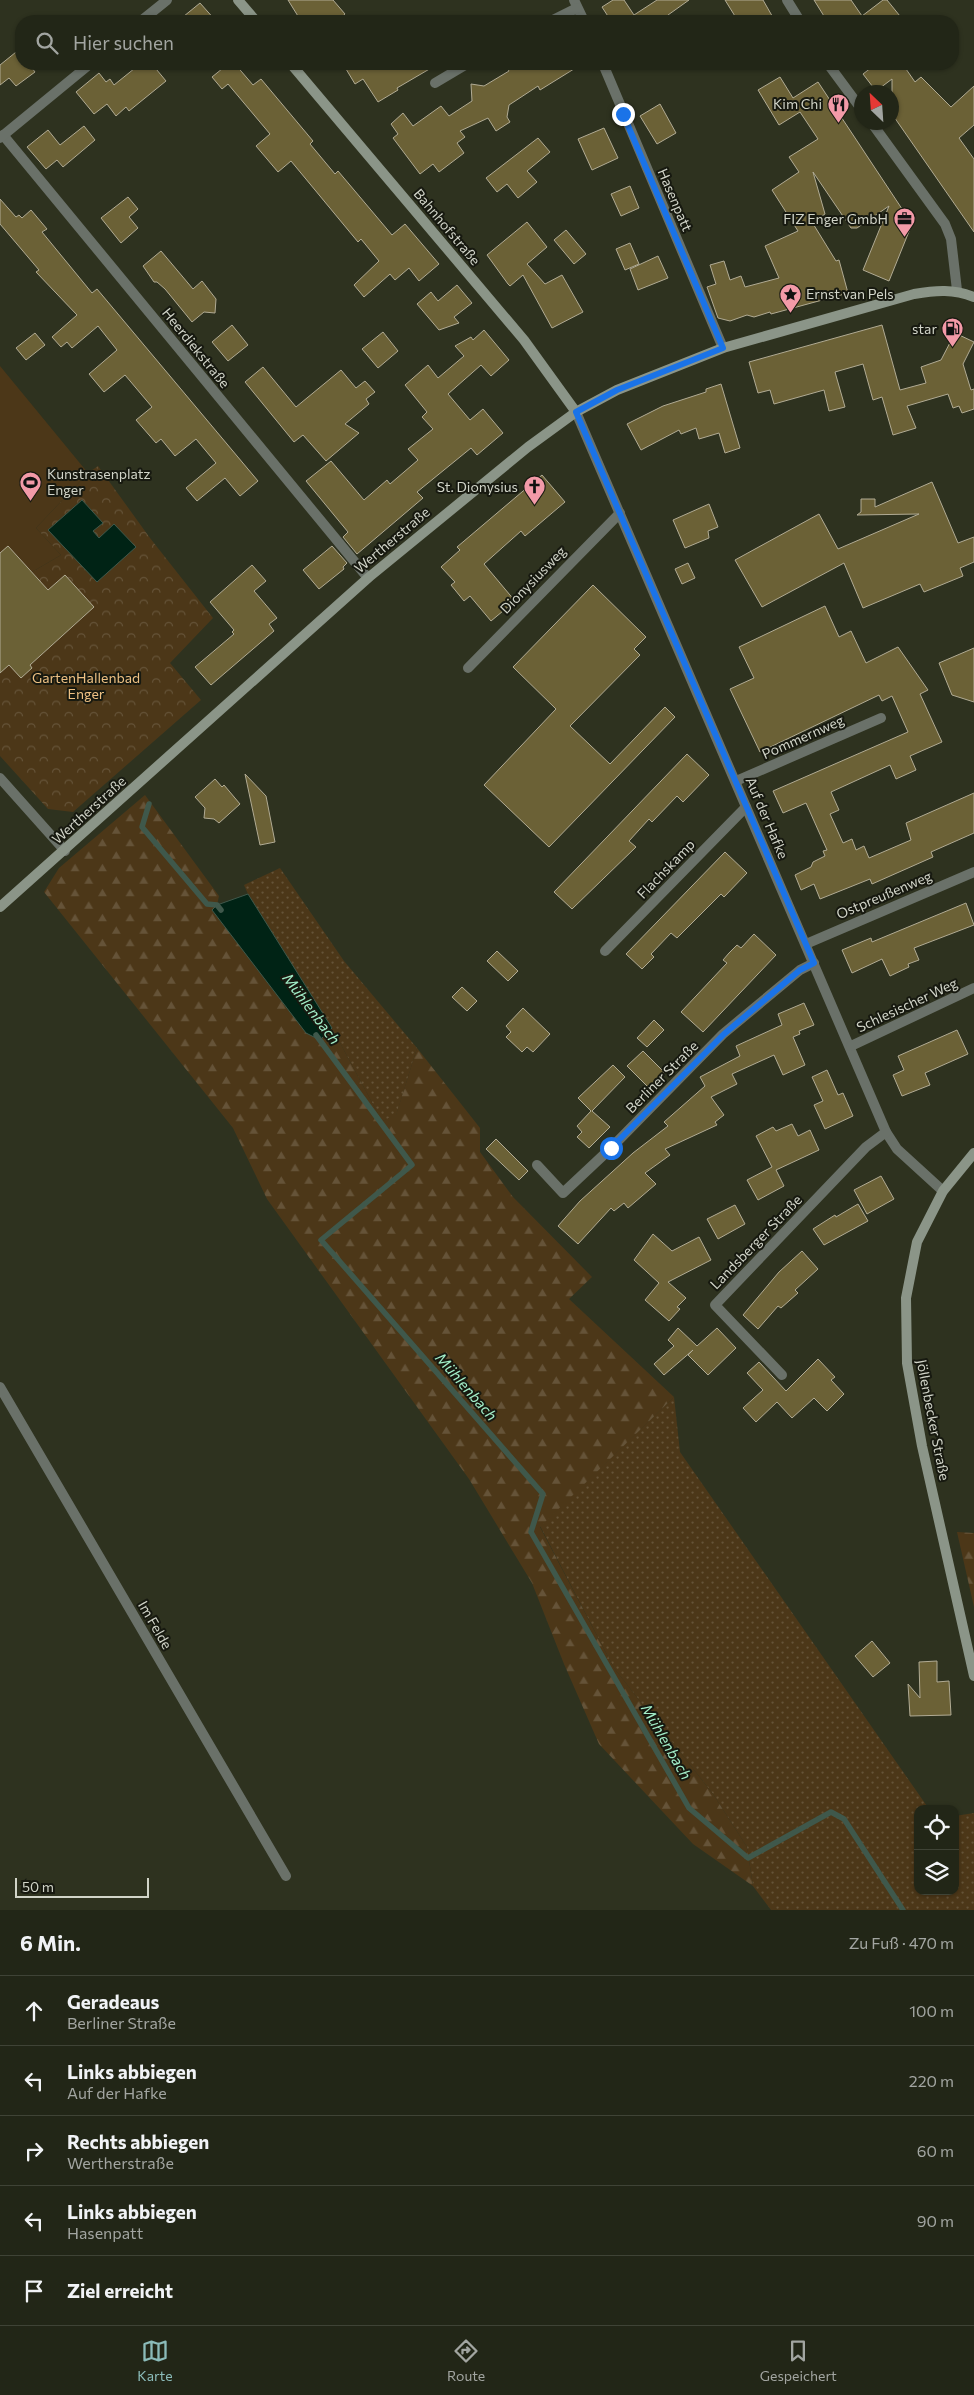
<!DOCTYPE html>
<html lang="de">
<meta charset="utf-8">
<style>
:root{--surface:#222617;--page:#2e3224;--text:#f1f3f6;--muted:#a2a5a1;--line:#3f4336;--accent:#8bbbb9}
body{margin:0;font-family:Commissioner,sans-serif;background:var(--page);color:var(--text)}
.controls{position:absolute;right:15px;bottom:15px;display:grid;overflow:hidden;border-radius:10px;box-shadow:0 1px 4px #0004}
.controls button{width:45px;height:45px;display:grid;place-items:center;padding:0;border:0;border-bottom:1px solid var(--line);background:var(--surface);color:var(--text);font:25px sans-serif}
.compass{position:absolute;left:854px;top:85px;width:45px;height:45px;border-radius:50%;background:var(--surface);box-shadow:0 1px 4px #0004;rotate:335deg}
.scale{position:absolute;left:15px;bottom:12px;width:134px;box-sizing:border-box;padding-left:5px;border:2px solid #d1d4c8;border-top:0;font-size:14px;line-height:18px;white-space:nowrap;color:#d1d4c8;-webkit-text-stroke:4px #171910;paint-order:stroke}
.stop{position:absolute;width:15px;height:15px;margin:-11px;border:4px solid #1a73e8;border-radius:50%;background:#fff}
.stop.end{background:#1a73e8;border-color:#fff;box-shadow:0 1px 5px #0008}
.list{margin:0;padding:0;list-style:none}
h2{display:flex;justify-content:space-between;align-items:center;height:65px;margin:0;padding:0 20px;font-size:21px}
h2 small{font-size:16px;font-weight:400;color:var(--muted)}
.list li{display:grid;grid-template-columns:32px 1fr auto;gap:15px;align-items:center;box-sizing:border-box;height:70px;padding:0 20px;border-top:1px solid var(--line)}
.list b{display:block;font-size:19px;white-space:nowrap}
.list p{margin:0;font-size:16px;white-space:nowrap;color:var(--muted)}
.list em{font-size:16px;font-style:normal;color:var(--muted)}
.icon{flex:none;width:28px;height:28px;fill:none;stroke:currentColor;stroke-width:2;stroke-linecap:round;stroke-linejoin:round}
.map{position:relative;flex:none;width:974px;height:1910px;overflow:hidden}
.search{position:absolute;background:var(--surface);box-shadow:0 1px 4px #0004;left:15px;right:15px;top:15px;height:55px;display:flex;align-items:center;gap:12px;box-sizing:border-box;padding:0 18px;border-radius:20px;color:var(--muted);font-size:19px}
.sheet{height:415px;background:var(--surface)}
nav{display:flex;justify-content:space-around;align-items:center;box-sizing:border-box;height:70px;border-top:1px solid var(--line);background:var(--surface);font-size:14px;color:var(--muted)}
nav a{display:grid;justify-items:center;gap:2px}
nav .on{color:var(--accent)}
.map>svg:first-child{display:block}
</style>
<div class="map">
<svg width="974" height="1910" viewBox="0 0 974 1910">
<defs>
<pattern id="grass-dots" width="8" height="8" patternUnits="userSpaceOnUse" patternTransform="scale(1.25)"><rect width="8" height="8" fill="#4c3718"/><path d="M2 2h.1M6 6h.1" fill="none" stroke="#655338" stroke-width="1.8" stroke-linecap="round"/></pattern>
<pattern id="forest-firs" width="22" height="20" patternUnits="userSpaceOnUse" patternTransform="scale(1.25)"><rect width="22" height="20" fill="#4c3718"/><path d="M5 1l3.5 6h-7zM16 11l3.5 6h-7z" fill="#655338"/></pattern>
<pattern id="park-crowns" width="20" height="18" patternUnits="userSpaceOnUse" patternTransform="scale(1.25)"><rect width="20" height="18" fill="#4c3718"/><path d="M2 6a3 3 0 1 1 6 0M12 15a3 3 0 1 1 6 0" fill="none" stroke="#655338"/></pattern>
</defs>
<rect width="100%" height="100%" fill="#2e321f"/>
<!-- grass -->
<g fill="url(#grass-dots)">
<polygon points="280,868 344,961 417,1048 396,1116 382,1121 332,1028 248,894 244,885"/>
<polygon points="674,1397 680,1452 929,1809 918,1809 918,1891 955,1891 955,1816 974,1813 974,1910 771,1910 753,1886 747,1847 713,1794 614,1668 540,1526"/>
</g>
<!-- forest -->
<g fill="url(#forest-firs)">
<polygon points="145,795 219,896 217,905 212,910 320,1040 332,1028 382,1121 396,1115 417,1048 480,1128 480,1152 513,1197 592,1277 569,1299 674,1397 540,1527 614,1668 713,1794 747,1847 753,1886 693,1844 599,1744 564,1664 532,1583 469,1479 267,1199 233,1128 44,892 59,868"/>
<polygon points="957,1532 974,1533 974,1607"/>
</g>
<!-- park -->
<polygon fill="url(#park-crowns)" points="98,466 150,538 213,618 170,663 201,700 73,812 48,809 0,756 0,601 32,572 61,555 36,528 88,473"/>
<!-- garden -->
<polygon fill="#4c3718" points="0,366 88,473 36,528 61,555 32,572 0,601"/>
<!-- water -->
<g fill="#002315" stroke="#3f584b">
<polygon points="82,500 103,523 93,531 99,538 114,524 136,547 97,582 48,530"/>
<polygon points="248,894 332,1028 320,1040 306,1033 212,910 217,905"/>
</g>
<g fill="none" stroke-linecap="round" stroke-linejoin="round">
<!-- stream -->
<g stroke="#3f584b" stroke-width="5.5">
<polyline points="149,804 142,827 207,904 217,905 221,910"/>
<polyline points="316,1035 412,1165 321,1240 543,1494 531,1532 689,1808 748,1858 831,1812 844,1819 903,1910"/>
</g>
</g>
<!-- building -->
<g fill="#6b6136" stroke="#b1ab94">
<polygon points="288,0 333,0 345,14 337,21 301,21"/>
<polygon points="613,0 624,0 634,15 657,0 689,0 668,15 671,21 611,21 602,7"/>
<polygon points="725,0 763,0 775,21 738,21"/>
<polygon points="814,0 851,0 862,16 883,0 887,0 904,21 827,21"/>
<polygon points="200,3 216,21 178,21"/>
<polygon points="21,48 21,64 29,64 35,72 16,86 9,78 0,85 0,65"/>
<polygon points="140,64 152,64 166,81 129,111 126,107 116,116 107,104 94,114 76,92 99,73 106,82 110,79 114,85"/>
<polygon points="228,64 235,64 253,85 261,79 313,141 310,144 335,174 338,171 392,235 405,224 439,264 419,281 409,268 395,280 390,274 364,297 354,285 379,261 361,239 358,242 291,161 278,172 256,146 270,134 228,84 222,89 212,77"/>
<polygon points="343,64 438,64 397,88 398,90 378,102 363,79 355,84"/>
<polygon points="504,64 582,64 540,90 538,86 509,105 507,117 510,122 496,131 488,118 460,131 465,137 457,143 464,153 439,172 433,164 420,174 393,138 398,134 391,124 403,113 413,126 441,106 449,116 472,101 471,84 484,86 509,71"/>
<polygon points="876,64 912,64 906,69 915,82 921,77 951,107 974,86 974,125 959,138 974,159 974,232 892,114 892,79 876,91 863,74"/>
<polygon points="780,77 793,98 818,82 912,224 889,281 863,270 889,206 857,228 851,228 813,172 825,214 812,222 836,261 839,260 848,293 771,314 770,312 754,317 747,315 730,321 718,318 707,287 716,284 710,265 724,261 730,280 741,276 745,287 779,278 765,246 798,231 772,190 799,172 789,157 818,139 800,112 779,125 758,90"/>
<polygon points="660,104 676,133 657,144 640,116"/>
<polygon points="84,126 95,140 63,167 57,160 46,169 27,147 48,130 60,145"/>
<polygon points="604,128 618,158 592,170 578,139"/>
<polygon points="538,138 550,152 527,171 537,182 518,198 507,184 497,192 486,178"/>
<polygon points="630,186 639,208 621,216 611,194"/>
<polygon points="128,197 138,209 129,217 138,228 121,243 101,218"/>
<polygon points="0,199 16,217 19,215 22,218 31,210 47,229 42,232 92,293 97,289 258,481 240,496 225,478 197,501 186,488 216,463 196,439 175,456 161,439 156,443 136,420 152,407 125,375 104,392 89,374 117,350 98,326 72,348 67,342 61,347 52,337 77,315 36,272 39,270 0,224"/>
<polygon points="527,222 547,247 527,264 545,284 562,275 583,312 552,328 523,275 510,286 508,284 487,255"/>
<polygon points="566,230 586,254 574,264 554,240"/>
<polygon points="630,243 639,264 625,270 616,249"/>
<polygon points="161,251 193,289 202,281 216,299 215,313 204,312 192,322 165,289 157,282 154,282 143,266"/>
<polygon points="658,256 668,278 638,290 630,269"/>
<polygon points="457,285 472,303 454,317 459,323 439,330 417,304 431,292 438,301"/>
<polygon points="232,325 248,345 228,361 212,342"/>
<polygon points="882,325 900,390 926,383 921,367 941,360 955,333 974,342 963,364 971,390 974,389 974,409 962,413 959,406 953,408 948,394 907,406 916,428 893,435 882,397 873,400 863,364 835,372 845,407 829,411 824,390 774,404 770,390 758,393 749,362"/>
<polygon points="484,330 509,360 491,376 481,365 448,394 470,420 483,409 503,433 477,455 471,448 417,492 423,498 357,554 343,537 348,532 306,481 331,461 364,500 387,480 390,484 418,460 408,449 433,429 422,417 427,412 405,385 428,365 438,378 464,356 455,346 471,337 473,340"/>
<polygon points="383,332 398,351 378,368 362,349"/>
<polygon points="35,333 45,345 26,360 16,348"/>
<polygon points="263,367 296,407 341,370 356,388 365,381 375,392 366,399 369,404 345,424 359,433 326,461 303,435 294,442 245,382"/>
<polygon points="721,384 740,448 725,453 719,433 699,439 696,428 681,434 679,430 641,450 627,424 663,406 706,392 706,389"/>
<polygon points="542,475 565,502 525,536 521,531 484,564 515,601 491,621 470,596 464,601 451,585 455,582 441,567 460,550 457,547"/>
<polygon points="932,482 958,543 974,537 974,562 960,568 963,576 924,592 920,584 863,608 844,563 762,607 735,560 819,514 838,549 919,514 857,515 861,512 861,499 875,499 875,507"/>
<polygon points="709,504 718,527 708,531 709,538 685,548 673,520"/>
<polygon points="8,546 48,590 65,575 94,607 30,665 32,668 21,678 9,665 0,673 0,553"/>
<polygon points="332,546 347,563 343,567 344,569 319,589 303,570"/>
<polygon points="688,563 695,578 682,584 675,569"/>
<polygon points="252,565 266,581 254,591 277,618 269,624 274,631 211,685 195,667 234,634 232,632 234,630 210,602"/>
<polygon points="593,585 646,637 634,649 640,655 570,726 610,764 665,707 675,717 549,847 484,785 556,709 513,667"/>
<polygon points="825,606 839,637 851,631 866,663 898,647 928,690 920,694 942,742 910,756 916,770 896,779 890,765 831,792 839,810 830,814 843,843 852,839 856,850 864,846 869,858 911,840 906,823 974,793 974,833 931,852 933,857 872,884 870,879 820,899 814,884 801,890 795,875 811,867 813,862 825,856 823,851 827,850 806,803 783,813 773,791 908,732 892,696 882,701 879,695 760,752 730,689 754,678 739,647"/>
<polygon points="974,648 974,702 952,695 939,663"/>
<polygon points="687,754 709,775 683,802 677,796 652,822 649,819 629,841 636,847 572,909 554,892"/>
<polygon points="245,774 266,796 275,842 260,845"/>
<polygon points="215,779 222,787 224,785 240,804 219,823 214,819 204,818 205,808 195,797"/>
<polygon points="725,852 747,873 724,897 721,894 677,938 671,933 651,954 654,957 642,969 626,954"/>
<polygon points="966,903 974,925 914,948 919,960 908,964 909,967 890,976 882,959 852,973 842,950 871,938 872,942"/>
<polygon points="754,934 776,955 703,1032 681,1012 727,963 723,960 729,953 737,945 741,948"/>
<polygon points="497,951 518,971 508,981 487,961"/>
<polygon points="462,987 477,1001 467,1011 452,997"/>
<polygon points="804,1003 814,1025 799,1031 800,1034 793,1037 805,1065 783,1075 774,1055 732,1074 737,1084 711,1097 724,1115 715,1122 717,1125 665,1149 670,1155 645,1173 656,1184 628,1208 624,1203 614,1211 611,1208 578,1244 558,1226 580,1201 633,1153 668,1126 664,1122 705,1086 700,1077 740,1056 736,1046 782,1025 778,1014"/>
<polygon points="523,1008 550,1034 533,1052 527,1047 522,1052 506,1037 511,1032 506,1026"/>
<polygon points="654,1020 664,1030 647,1047 637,1038"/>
<polygon points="957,1030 968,1054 925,1073 930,1085 902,1096 893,1075 904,1070 898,1056"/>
<polygon points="643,1051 664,1072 649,1088 627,1066"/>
<polygon points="613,1065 625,1077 592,1111 610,1127 589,1148 577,1137 582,1132 577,1126 591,1111 578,1098"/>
<polygon points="827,1070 838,1095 843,1093 853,1116 825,1129 814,1105 823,1101 812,1077"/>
<polygon points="792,1124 798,1136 810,1130 819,1150 776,1170 784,1186 758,1200 747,1180 772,1167 756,1136 773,1127 776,1131"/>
<polygon points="496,1139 528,1171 519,1180 486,1149"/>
<polygon points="881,1176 894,1199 867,1214 854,1190"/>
<polygon points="858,1204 868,1221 824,1245 813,1229 835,1215 836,1217"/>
<polygon points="735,1205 745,1224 718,1239 707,1219"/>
<polygon points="653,1234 672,1251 699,1237 711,1260 668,1282 686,1298 677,1307 680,1309 669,1321 645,1300 659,1283 634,1260"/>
<polygon points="802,1251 818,1269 795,1290 798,1293 781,1308 778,1306 758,1329 743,1315 779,1272"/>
<polygon points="678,1328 697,1346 717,1328 736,1348 708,1375 688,1355 693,1350 664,1375 654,1364 674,1346 668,1340"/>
<polygon points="818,1359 835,1377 831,1380 844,1394 827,1411 814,1398 792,1418 777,1402 756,1422 743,1408 763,1390 747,1373 759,1362 786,1391"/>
<polygon points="872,1641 890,1663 873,1677 855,1656"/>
<polygon points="937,1661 937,1682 949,1681 951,1715 910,1716 908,1684 920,1698 919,1662"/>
</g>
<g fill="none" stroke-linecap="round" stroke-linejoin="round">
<!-- street -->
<g stroke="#6a7169" stroke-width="10">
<polyline points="574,0 584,21"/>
<polyline points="787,0 800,21"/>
<polyline points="141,21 167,0"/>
<polyline points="551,21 577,8"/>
<polyline points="603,64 723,348"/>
<polyline points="828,64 862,110"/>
<polyline points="435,83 467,64"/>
<polyline points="871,122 945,224 951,239 957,290"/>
<polyline points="3,135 368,578"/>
<polyline points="0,138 90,64"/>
<polyline points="576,412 886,1132 897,1149 943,1191"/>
<polyline points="468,668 620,513"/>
<polyline points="0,778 65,851"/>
<polyline points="736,781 881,718"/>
<polyline points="806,944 974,872"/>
<polyline points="605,951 746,807"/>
<polyline points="851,1046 974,988"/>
<polyline points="537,1165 563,1193 611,1148 723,1034 800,970 814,963"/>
<polyline points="782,1375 715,1305 866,1147 886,1132"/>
<polyline points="0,1387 286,1876"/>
</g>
<!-- secondary -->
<g stroke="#8b9588" stroke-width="10">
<polyline points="238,0 256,21"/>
<polyline points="291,64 524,340 576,412"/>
<path d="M 0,907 L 368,578 L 528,447 L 576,412 L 617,390 L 723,348 L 914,294 C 937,290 953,289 974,297"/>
<polyline points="974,1153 943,1191 917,1242 906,1298 907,1363 922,1446 974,1676"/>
</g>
</g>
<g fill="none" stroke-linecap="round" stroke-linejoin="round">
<!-- route -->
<polyline stroke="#1a73e8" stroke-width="6" points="611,1148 724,1034 800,970 814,963 576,412 617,390 723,348 623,114"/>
</g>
<!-- icons -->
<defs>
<symbol id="restaurant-pin" viewBox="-11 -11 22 30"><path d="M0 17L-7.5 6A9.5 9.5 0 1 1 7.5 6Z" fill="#f39aa8" stroke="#171910"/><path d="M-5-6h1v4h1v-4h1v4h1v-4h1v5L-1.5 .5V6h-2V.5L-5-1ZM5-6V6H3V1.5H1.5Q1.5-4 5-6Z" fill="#111"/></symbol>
<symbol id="office-pin" viewBox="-11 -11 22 30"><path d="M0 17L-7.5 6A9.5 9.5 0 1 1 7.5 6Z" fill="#f39aa8" stroke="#171910"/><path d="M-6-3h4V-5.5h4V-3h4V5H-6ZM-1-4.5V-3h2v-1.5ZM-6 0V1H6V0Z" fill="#111"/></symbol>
<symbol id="sight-pin" viewBox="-11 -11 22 30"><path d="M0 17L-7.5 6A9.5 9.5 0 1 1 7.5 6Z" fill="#f39aa8" stroke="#171910"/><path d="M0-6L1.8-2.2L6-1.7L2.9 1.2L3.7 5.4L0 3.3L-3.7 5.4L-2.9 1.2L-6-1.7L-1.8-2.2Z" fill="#111"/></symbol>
<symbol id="fuel-pin" viewBox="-11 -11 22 30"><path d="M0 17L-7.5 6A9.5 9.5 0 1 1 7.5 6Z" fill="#f39aa8" stroke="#171910"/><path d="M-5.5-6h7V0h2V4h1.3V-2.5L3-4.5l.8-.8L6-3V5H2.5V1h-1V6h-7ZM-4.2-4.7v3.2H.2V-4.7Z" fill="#111"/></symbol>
<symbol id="stadium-pin" viewBox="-11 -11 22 30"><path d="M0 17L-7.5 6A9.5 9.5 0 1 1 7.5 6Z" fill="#f39aa8" stroke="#171910"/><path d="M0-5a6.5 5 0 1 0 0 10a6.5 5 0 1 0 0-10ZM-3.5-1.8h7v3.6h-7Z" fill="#111"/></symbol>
<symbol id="church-pin" viewBox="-11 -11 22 30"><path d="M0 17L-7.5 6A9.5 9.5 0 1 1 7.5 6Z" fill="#f39aa8" stroke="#171910"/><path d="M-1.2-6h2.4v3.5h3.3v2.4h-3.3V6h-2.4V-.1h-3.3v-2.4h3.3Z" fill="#111"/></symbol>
</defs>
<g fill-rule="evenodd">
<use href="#restaurant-pin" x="826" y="92" width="25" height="34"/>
<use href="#office-pin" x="892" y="206" width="25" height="34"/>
<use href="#sight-pin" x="778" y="282" width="25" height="34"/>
<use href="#fuel-pin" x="940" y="316" width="25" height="34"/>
<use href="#stadium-pin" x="18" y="470" width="25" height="34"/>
<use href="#church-pin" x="522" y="474" width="25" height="34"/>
</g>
<g text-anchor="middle" stroke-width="4" stroke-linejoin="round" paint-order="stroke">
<!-- poi labels -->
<g font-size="14" fill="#d1d4c8" stroke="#171910" text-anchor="end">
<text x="822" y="109">Kim Chi</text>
<text x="888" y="224">FIZ Enger GmbH</text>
<text x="806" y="299" text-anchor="start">Ernst van Pels</text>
<text x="937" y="334">star</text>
<text x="47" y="479" text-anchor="start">Kunstrasenplatz<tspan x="47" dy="16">Enger</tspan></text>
<text x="518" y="492">St. Dionysius</text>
</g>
<!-- street labels -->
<g font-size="14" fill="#d1d4c8" stroke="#171910">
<text transform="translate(675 200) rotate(67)" y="5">Hasenpatt</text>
<text transform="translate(447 227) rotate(50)" y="5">Bahnhofstraße</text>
<text transform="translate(196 348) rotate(51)" y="5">Heerdiekstraße</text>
<text transform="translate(392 540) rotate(-40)" y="5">Wertherstraße</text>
<text transform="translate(533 580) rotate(-46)" y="5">Dionysiusweg</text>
<text transform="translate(803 737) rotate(-24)" y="5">Pommernweg</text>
<text transform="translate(89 810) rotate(-42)" y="5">Wertherstraße</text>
<text transform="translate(767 818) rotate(67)" y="5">Auf der Hafke</text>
<text transform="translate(666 869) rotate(-46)" y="5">Flachskamp</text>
<text transform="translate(884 895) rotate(-23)" y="5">Ostpreußenweg</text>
<text transform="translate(907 1005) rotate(-25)" y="5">Schlesischer Weg</text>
<text transform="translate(662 1077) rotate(-45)" y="5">Berliner Straße</text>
<text transform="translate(756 1242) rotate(-46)" y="5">Landsberger Straße</text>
<text transform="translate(933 1420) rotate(79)" y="5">Jöllenbecker Straße</text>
<text transform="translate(155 1625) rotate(60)" y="5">Im Felde</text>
</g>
<!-- park labels -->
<g font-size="14" fill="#edc083" stroke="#171910">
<text x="86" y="683">GartenHallenbad<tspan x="86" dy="16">Enger</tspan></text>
</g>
<!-- water labels -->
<g font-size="15" font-style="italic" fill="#a3efc9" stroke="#171910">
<text transform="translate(311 1009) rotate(53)" y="5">Mühlenbach</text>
<text transform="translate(466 1387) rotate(49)" y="5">Mühlenbach</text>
<text transform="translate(666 1742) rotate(60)" y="5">Mühlenbach</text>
</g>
</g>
</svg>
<div class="controls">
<button><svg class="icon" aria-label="locate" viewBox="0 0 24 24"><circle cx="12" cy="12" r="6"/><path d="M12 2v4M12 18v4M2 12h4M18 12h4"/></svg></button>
<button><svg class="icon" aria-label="layers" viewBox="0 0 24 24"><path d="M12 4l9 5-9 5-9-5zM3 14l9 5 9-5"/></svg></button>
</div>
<svg class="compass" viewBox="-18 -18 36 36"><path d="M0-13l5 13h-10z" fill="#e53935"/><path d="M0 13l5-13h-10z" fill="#a2a5a1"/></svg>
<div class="scale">50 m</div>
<div class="stop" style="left:611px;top:1148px"></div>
<div class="stop end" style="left:623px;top:114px"></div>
<div class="search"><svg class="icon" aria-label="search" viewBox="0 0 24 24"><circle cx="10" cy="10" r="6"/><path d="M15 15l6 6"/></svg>Hier suchen</div>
</div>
<section class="sheet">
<h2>6 Min.<small>Zu Fuß · 470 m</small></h2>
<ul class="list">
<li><svg class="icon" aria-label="ahead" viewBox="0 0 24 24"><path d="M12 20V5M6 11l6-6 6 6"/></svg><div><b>Geradeaus</b><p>Berliner Straße</p></div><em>100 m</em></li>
<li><svg class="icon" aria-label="left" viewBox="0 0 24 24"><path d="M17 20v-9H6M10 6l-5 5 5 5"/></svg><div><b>Links abbiegen</b><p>Auf der Hafke</p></div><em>220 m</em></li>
<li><svg class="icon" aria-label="right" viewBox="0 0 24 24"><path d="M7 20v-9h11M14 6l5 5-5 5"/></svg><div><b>Rechts abbiegen</b><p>Wertherstraße</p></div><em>60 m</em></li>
<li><svg class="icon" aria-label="left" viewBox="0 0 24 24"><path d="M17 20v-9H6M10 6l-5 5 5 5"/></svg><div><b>Links abbiegen</b><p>Hasenpatt</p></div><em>90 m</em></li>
<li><svg class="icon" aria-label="arrive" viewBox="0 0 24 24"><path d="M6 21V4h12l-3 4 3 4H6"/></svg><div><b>Ziel erreicht</b></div></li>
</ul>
</section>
<nav>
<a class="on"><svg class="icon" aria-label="map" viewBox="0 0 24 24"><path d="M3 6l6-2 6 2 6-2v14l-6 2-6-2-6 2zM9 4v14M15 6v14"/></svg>Karte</a>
<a><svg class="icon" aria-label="directions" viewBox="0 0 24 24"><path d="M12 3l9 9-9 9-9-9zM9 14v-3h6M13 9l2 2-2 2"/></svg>Route</a>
<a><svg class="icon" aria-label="saved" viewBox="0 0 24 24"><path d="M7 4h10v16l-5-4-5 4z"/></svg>Gespeichert</a>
</nav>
